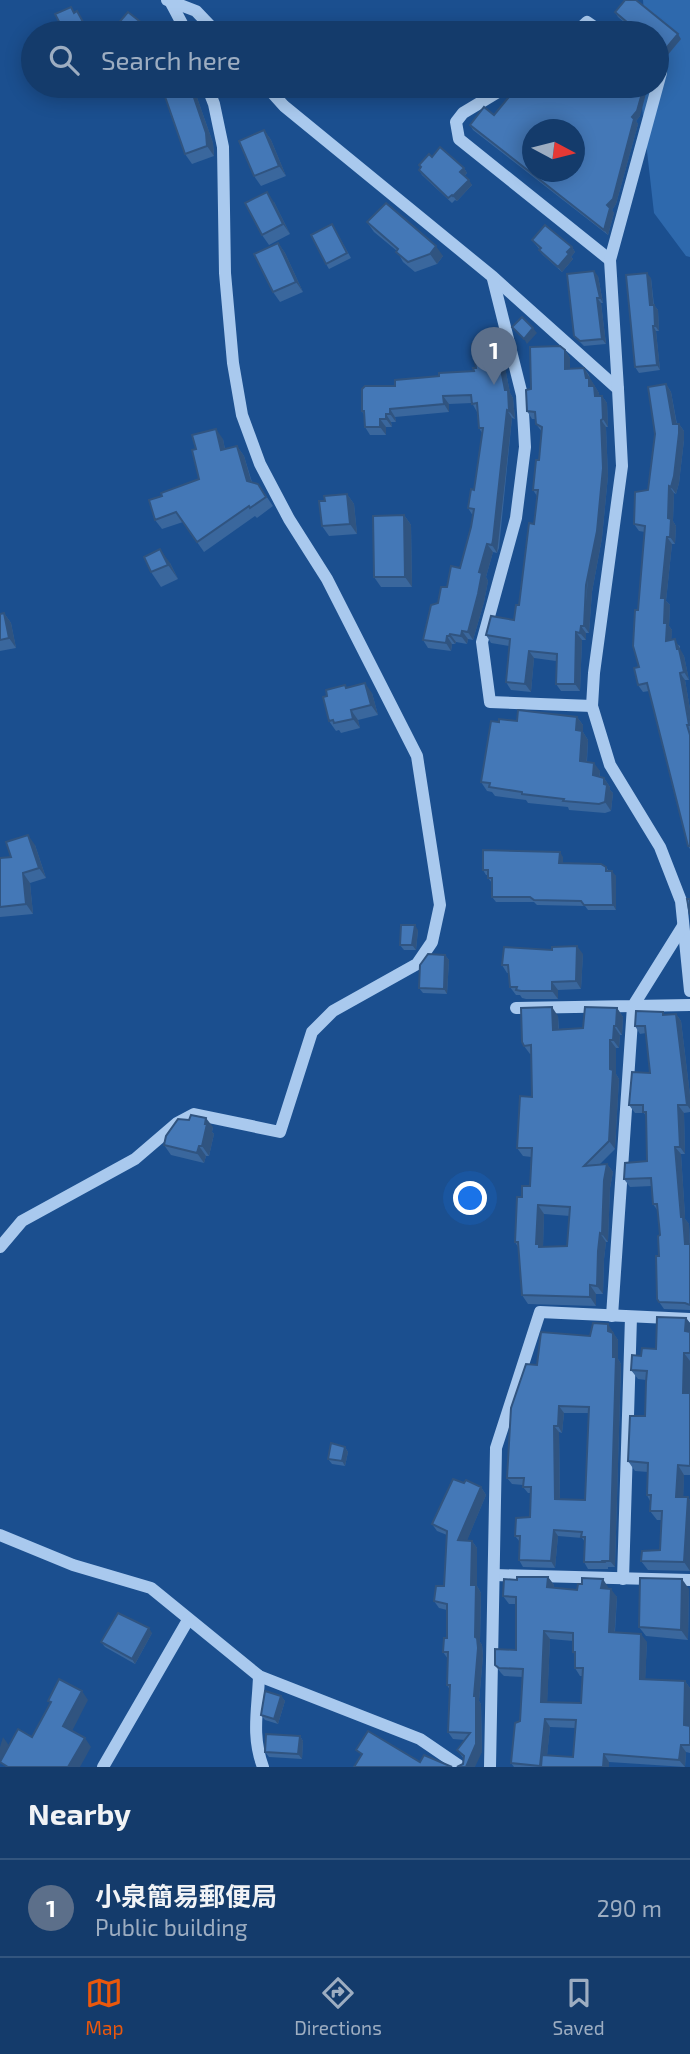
<!DOCTYPE html>
<meta charset="utf-8">
<style>
:root{--surface:#143b6b;--page:#214673;--text:#f1f3f6;--muted:#9dadc1;--line:#33557e;--accent:#ea580c}
body{margin:0;font-family:"Exo 2","Noto Sans JP",sans-serif;background:var(--page);color:var(--text)}
.compass{position:absolute;left:522px;top:119px;width:63px;height:63px;border-radius:50%;background:var(--surface);box-shadow:0 4px 18px #0003;rotate:97deg}
.you{position:absolute;left:471px;top:1199px;width:24px;height:24px;margin:-18px;border:5px solid #fff;border-radius:50%;background:#1a73e8;box-shadow:0 0 0 10px #1a73e833}
.badge{display:grid;place-items:center;width:46px;height:46px;border-radius:50%;background:var(--accent);color:#fff;font-size:23px;font-weight:700}
.pin{position:absolute;translate:-50% -58px;filter:drop-shadow(0 2px 4px #0008)}
.pin::after{content:'';position:absolute;top:37px;width:24px;height:21px;background:inherit;clip-path:polygon(0 0,100% 0,50% 100%)}
.list{margin:0;padding:0;list-style:none}
h2{display:flex;justify-content:space-between;align-items:center;height:91px;margin:0;padding:0 28px;font-size:30px}
h2 small{font-size:23px;font-weight:400;color:var(--muted)}
.list li{display:grid;grid-template-columns:46px 1fr auto;gap:21px;align-items:center;box-sizing:border-box;height:98px;padding:0 28px;border-top:2px solid var(--line)}
.list b{display:block;font-size:26px;white-space:nowrap}
.list p{margin:0;font-size:23px;white-space:nowrap;color:var(--muted)}
.list em{font-size:23px;font-style:normal;color:var(--muted)}
.icon{flex:none;width:38px;height:38px;fill:none;stroke:currentColor;stroke-width:2;stroke-linecap:round;stroke-linejoin:round}
.map{position:relative;flex:none;width:690px;height:1767px;overflow:hidden}
.search{position:absolute;background:var(--surface);box-shadow:0 4px 18px #0003;left:21px;right:21px;top:21px;height:77px;display:flex;align-items:center;gap:18px;box-sizing:border-box;padding:0 24px;border-radius:38px;color:var(--muted);font-size:26px}
.sheet{height:189px;background:var(--surface)}
nav{display:flex;justify-content:space-around;align-items:center;box-sizing:border-box;height:98px;border-top:2px solid var(--line);background:var(--surface);font-size:19px;color:var(--muted)}
nav a{display:grid;justify-items:center;gap:4px}
nav .on{color:var(--accent)}
.map>svg:first-child{display:block}
</style>
<div class="map">
<svg width="690" height="1767" viewBox="0 0 690 1767">
<rect width="100%" height="100%" fill="#1b4f8f"/>
<!-- green -->
<polygon fill="#2e69ad" points="643,0 690,0 690,257 686,256 654,213 642,107 643,86 657,86 657,33 645,27"/>
<g fill="none" stroke-linecap="round" stroke-linejoin="round">
<!-- minor -->
<g stroke="#a9c9ee" stroke-width="12">
<polyline points="167,0 196,11 217,33"/>
<polyline points="170,1 187,33"/>
<polyline points="575,33 587,22 603,33"/>
<polyline points="266,86 284,106 493,277 618,389 622,466 594,673 592,706 610,765 660,847 681,901 690,991"/>
<polyline points="508,86 463,113 456,122 459,139 610,260"/>
<polyline points="493,279 522,395 525,447 516,518 482,642 490,702 592,706"/>
<polyline points="618,389 610,260 661,73 657,70"/>
<polyline points="516,1008 633,1006 683,926"/>
<polyline points="0,1247 22,1221 135,1159 177,1123 194,1114 280,1132 312,1032 333,1011 417,964 432,942 440,905 417,756 327,579 289,519 260,464 242,415 233,363 225,273 223,147 214,104 207,86"/>
<polyline points="612,1316 633,1006 690,1005"/>
<polyline points="0,1535 73,1565 151,1588 259,1676 420,1739 461,1767"/>
<polyline points="495,1575 690,1580"/>
<polyline points="623,1579 631,1317"/>
<path d="M 259,1676 C 258,1709 251,1735 263,1767"/>
<polyline points="103,1767 188,1620"/>
<polyline points="490,1767 496,1448 540,1312 690,1319"/>
</g>
</g>
<!-- wall -->
<g fill="#3a679d" fill-rule="evenodd">
<polygon points="615,12 681,39 666,57 657,49 657,33 637,33 618,17"/>
<polygon points="194,89 213,143 214,156 192,164 185,154"/>
<polygon points="532,92 640,116 636,121 638,124 616,204 612,210 614,213 608,235 473,130 470,125 494,115"/>
<polygon points="264,130 271,140 286,176 261,186 254,176"/>
<polygon points="432,157 464,168 467,173 464,176 472,185 457,201 455,200 452,203 422,175 419,170 421,168 419,165"/>
<polygon points="274,202 290,234 269,245 262,235"/>
<polygon points="367,222 443,256 437,264 415,272 403,262 397,251 374,232"/>
<polygon points="332,224 351,258 329,269 326,264"/>
<polygon points="532,240 572,247 575,252 571,257 573,259 562,272 543,255 539,250 540,250"/>
<polygon points="278,243 285,253 303,292 280,302 273,292"/>
<polygon points="598,276 603,303 601,303 606,344 584,346 574,336"/>
<polygon points="651,278 654,305 658,310 659,331 656,331 660,370 639,373 635,367"/>
<polygon points="494,333 500,341 510,393 513,398 515,419 512,418 499,548 497,553 493,552 486,577 488,581 484,602 473,640 468,639 467,644 456,642 455,644 452,644 451,651 428,648 423,640 438,603 447,587 460,568 471,527 473,516 468,508 474,490 482,433 479,428 477,412 472,403 449,404 449,412 395,417 396,422 391,422 392,427 386,427 386,435 370,435 365,427 364,415 362,411 395,386 439,376 474,371 476,368 483,342"/>
<polygon points="565,350 570,358 570,369 584,368 589,375 590,379 599,393 599,396 602,396 607,403 608,427 606,427 608,476 602,538 592,592 589,633 586,633 586,640 582,640 580,691 561,691 556,684 556,661 534,658 531,692 511,690 506,682 509,646 491,643 486,635 514,620 519,605 534,524 537,496 533,490 539,460 542,432 536,424 536,419 532,419 527,411 531,389"/>
<polygon points="666,384 671,392 677,424 679,424 684,431 684,440 679,483 676,494 674,493 673,521 676,526 675,544 672,544 666,601 670,605 669,626 672,630 671,640 680,646 680,651 684,656 689,680 685,680 690,709 690,849 688,846 649,691 643,692 638,685 645,532 639,531 634,524 648,490"/>
<polygon points="223,439 225,449 237,446 244,456 252,482 258,484 273,506 257,518 255,516 204,552 183,522 162,529 155,520 199,479"/>
<polygon points="347,494 354,504 357,534 329,536 322,526 325,501"/>
<polygon points="404,515 411,525 412,587 381,587 374,577"/>
<polygon points="170,563 178,579 161,587 151,572"/>
<polygon points="4,613 11,623 16,648 0,651 0,614"/>
<polygon points="347,688 372,693 378,715 358,720 360,728 341,733 339,730 336,731 329,721"/>
<polygon points="577,717 583,725 583,732 588,740 587,762 600,771 600,777 604,778 610,787 610,790 613,793 611,811 605,813 569,810 568,807 528,803 526,800 495,796 492,792 487,791 481,782 499,722"/>
<polygon points="35,845 46,878 30,883 33,914 0,917 0,858 11,857"/>
<polygon points="563,857 563,863 606,867 609,871 616,876 616,910 588,910 585,906 537,905 534,902 496,902 492,897 492,883 488,878 488,875 486,875 483,870"/>
<polygon points="418,930 416,950 404,950 400,945"/>
<polygon points="583,954 581,989 558,990 558,999 526,999 522,998 520,995 516,995 510,987 509,973 507,973 502,965"/>
<polygon points="445,955 449,960 447,994 423,993 419,988"/>
<path d="M 617,1008 L 623,1017 L 622,1035 L 620,1035 L 619,1048 L 616,1048 L 616,1074 L 619,1079 L 615,1149 L 600,1164 L 607,1164 L 613,1172 L 610,1188 L 608,1242 L 606,1242 L 604,1259 L 603,1294 L 596,1294 L 596,1306 L 528,1304 L 522,1295 L 518,1247 L 515,1242 L 522,1197 L 530,1186 L 531,1157 L 523,1156 L 517,1148 L 532,1097 L 532,1054 L 530,1054 L 524,1046 L 558,1016 L 559,1029 L 583,1028 ZM 544,1214 L 570,1216 L 567,1246 L 543,1247 Z"/>
<polygon points="663,1012 665,1015 676,1014 681,1021 690,1095 690,1112 684,1113 685,1154 681,1154 685,1216 685,1219 689,1224 690,1244 690,1310 664,1309 657,1299 660,1235 658,1211 653,1204 652,1186 630,1187 624,1179 647,1161 646,1116 644,1113 635,1113 629,1105 650,1073 646,1033 640,1034 635,1026"/>
<polygon points="213,1127 212,1132 214,1134 209,1156 206,1156 204,1163 171,1155 164,1145"/>
<polygon points="686,1318 690,1323 690,1475 684,1475 683,1497 688,1497 690,1500 690,1571 648,1570 641,1561 660,1550 661,1520 657,1520 650,1511 650,1501 647,1495 648,1472 635,1471 628,1461 645,1416 646,1380 638,1379 631,1370 641,1356 656,1349"/>
<path d="M 613,1331 L 613,1333 L 618,1340 L 618,1359 L 621,1364 L 615,1567 L 608,1567 L 608,1569 L 588,1569 L 584,1562 L 585,1542 L 582,1538 L 558,1536 L 555,1568 L 523,1567 L 519,1560 L 520,1542 L 515,1536 L 530,1517 L 531,1493 L 528,1493 L 523,1487 L 523,1485 L 512,1484 L 507,1478 L 537,1365 L 590,1336 ZM 564,1413 L 589,1413 L 585,1500 L 560,1499 L 559,1432 L 562,1433 Z"/>
<polygon points="345,1447 348,1452 345,1466 332,1464 328,1459"/>
<polygon points="464,1483 481,1487 486,1495 467,1540 472,1541 477,1548 477,1586 481,1593 480,1642 482,1645 483,1656 479,1701 481,1704 482,1752 463,1764 464,1759 457,1750 465,1740 453,1739 448,1732 450,1690 447,1685 448,1659 443,1652 447,1638 447,1610 439,1608 434,1601 444,1586 447,1535 437,1531 432,1524"/>
<path d="M 548,1577 L 554,1585 L 554,1588 L 577,1590 L 608,1587 L 608,1589 L 617,1597 L 615,1632 L 647,1642 L 645,1680 L 685,1681 L 690,1688 L 690,1753 L 686,1752 L 685,1767 L 609,1762 L 609,1767 L 514,1767 L 511,1763 L 520,1721 L 523,1677 L 504,1676 L 501,1673 L 495,1665 L 516,1650 L 516,1604 L 509,1604 L 503,1596 L 517,1580 ZM 550,1639 L 573,1641 L 573,1652 L 575,1655 L 575,1668 L 580,1676 L 583,1676 L 581,1703 L 547,1702 ZM 550,1727 L 575,1728 L 573,1757 L 547,1755 Z"/>
<polygon points="689,1589 688,1640 646,1636 639,1627"/>
<polygon points="152,1633 135,1664 105,1647 101,1642"/>
<polygon points="281,1696 285,1701 278,1724 265,1720 261,1715"/>
<polygon points="300,1736 303,1741 302,1759 269,1757 265,1752"/>
</g>
<!-- shaded-wall -->
<g fill="#305480">
<polygon points="143,24 149,33 136,33"/>
<polygon points="678,34 681,39 666,57 663,52"/>
<polygon points="190,86 192,86 194,89 213,143 214,156 207,146"/>
<polygon points="644,86 648,86 640,116 636,121 638,124 616,204 612,210 614,213 608,235 604,230 607,205 632,117"/>
<polygon points="264,130 271,140 286,176 279,166"/>
<polygon points="464,168 467,173 463,177 460,172"/>
<polygon points="469,180 472,185 457,201 453,196"/>
<polygon points="267,192 274,202 290,234 283,224"/>
<polygon points="278,243 285,253 303,292 296,282"/>
<polygon points="436,246 443,256 437,264 430,254"/>
<polygon points="572,247 575,252 571,257 573,259 562,272 558,267"/>
<polygon points="594,271 598,276 603,303 600,298"/>
<polygon points="647,273 651,278 654,311 650,305"/>
<polygon points="597,298 601,303 606,344 602,339"/>
<polygon points="654,305 658,310 659,331 655,326"/>
<polygon points="653,326 656,331 660,370 657,365"/>
<polygon points="533,328 537,333 527,344 524,339"/>
<polygon points="494,333 500,341 510,393 513,398 515,419 509,411"/>
<polygon points="565,350 570,358 570,377 565,369"/>
<polygon points="584,368 599,393 600,404 589,386 586,378"/>
<polygon points="666,384 671,392 678,432 673,424"/>
<polygon points="443,396 449,404 449,412 444,404"/>
<polygon points="602,396 607,403 608,427 603,419"/>
<polygon points="390,409 395,417 396,422 390,414"/>
<polygon points="507,410 512,418 497,553 492,545"/>
<polygon points="386,414 391,422 392,427 386,419"/>
<polygon points="380,419 386,427 386,435 380,427"/>
<polygon points="601,420 606,427 608,476 602,538 592,592 589,633 584,626"/>
<polygon points="679,424 684,431 684,440 679,483 676,494 671,487"/>
<polygon points="216,429 223,439 227,460 221,450"/>
<polygon points="237,446 244,456 254,491 247,481"/>
<polygon points="669,486 674,493 673,521 676,526 675,544 670,537 668,518"/>
<polygon points="347,494 354,504 357,534 350,524"/>
<polygon points="404,515 411,525 412,587 405,577"/>
<polygon points="667,537 672,544 666,601 670,605 669,626 672,630 671,648 666,641 661,598"/>
<polygon points="487,544 493,552 486,577 488,581 484,602 473,640 468,632 479,572"/>
<polygon points="160,549 170,563 178,579 168,565"/>
<polygon points="4,613 11,623 16,648 9,638"/>
<polygon points="581,626 586,633 586,640 580,633"/>
<polygon points="462,631 468,639 467,644 461,636"/>
<polygon points="576,632 582,640 580,691 575,684"/>
<polygon points="450,634 456,642 455,644 449,636"/>
<polygon points="447,636 452,644 451,651 446,643"/>
<polygon points="675,639 684,656 689,680 684,672"/>
<polygon points="529,651 534,658 531,692 525,684"/>
<polygon points="680,673 685,680 690,709 690,725"/>
<polygon points="365,683 372,693 378,715 371,705"/>
<polygon points="351,710 358,720 360,728 353,719"/>
<polygon points="577,717 583,725 583,732 588,740 586,770 580,761 576,730"/>
<polygon points="594,763 600,771 599,784 593,775"/>
<polygon points="604,778 610,787 610,790 613,793 611,811 605,802"/>
<polygon points="28,835 35,845 46,878 39,868"/>
<polygon points="560,852 563,857 563,868 559,863"/>
<polygon points="612,871 616,876 616,910 613,905"/>
<polygon points="23,873 30,883 33,914 26,904"/>
<polygon points="415,925 418,930 416,950 412,945"/>
<polygon points="577,946 583,954 581,989 576,981"/>
<polygon points="445,955 449,960 447,994 444,989"/>
<polygon points="552,982 558,990 558,999 552,991"/>
<polygon points="552,1007 558,1016 559,1038 553,1030"/>
<polygon points="617,1008 623,1017 622,1035 616,1026"/>
<polygon points="676,1014 681,1021 690,1095 690,1109 687,1105"/>
<polygon points="614,1026 620,1035 619,1048 613,1040"/>
<polygon points="610,1040 616,1048 616,1074 619,1079 615,1149 609,1141"/>
<polygon points="678,1105 684,1113 685,1154 680,1147"/>
<polygon points="206,1118 213,1127 212,1132 214,1134 209,1156 202,1146"/>
<polygon points="199,1146 206,1156 204,1163 197,1153"/>
<polygon points="675,1147 681,1154 685,1216 685,1219 689,1224 690,1250 685,1244 679,1208"/>
<polygon points="607,1164 613,1172 610,1188 608,1242 602,1234 604,1180"/>
<polygon points="538,1205 544,1214 543,1249 545,1252 536,1244"/>
<polygon points="600,1233 606,1242 604,1259 603,1294 597,1286 598,1251"/>
<polygon points="590,1285 596,1294 596,1306 590,1297"/>
<polygon points="686,1318 690,1323 690,1338 685,1331"/>
<polygon points="608,1324 618,1340 618,1359 621,1364 615,1567 610,1561 613,1357 608,1331"/>
<polygon points="684,1353 690,1361 690,1402 683,1393"/>
<polygon points="559,1406 564,1413 562,1433 558,1426"/>
<polygon points="554,1426 559,1432 560,1505 555,1499"/>
<polygon points="345,1447 348,1452 345,1466 342,1461"/>
<polygon points="678,1465 684,1475 683,1507 676,1497"/>
<polygon points="481,1487 486,1495 464,1548 458,1540"/>
<polygon points="688,1497 690,1500 690,1571 684,1562"/>
<polygon points="554,1530 558,1536 555,1568 551,1561"/>
<polygon points="472,1541 477,1548 477,1586 481,1593 480,1642 482,1645 483,1656 479,1701 481,1704 482,1752 475,1767 466,1767 474,1696 475,1637 471,1585"/>
<polygon points="548,1577 554,1585 553,1595 547,1587"/>
<polygon points="603,1579 608,1587 607,1596 601,1588"/>
<polygon points="682,1579 689,1589 688,1640 681,1630"/>
<polygon points="611,1589 617,1597 614,1640 609,1632"/>
<polygon points="149,1628 152,1633 135,1664 132,1659"/>
<polygon points="544,1631 550,1639 547,1710 541,1702"/>
<polygon points="641,1634 647,1642 645,1687 640,1679"/>
<polygon points="685,1681 690,1688 690,1733 684,1725"/>
<polygon points="82,1691 88,1700 70,1735 63,1726"/>
<polygon points="281,1696 285,1701 278,1724 274,1719"/>
<polygon points="545,1719 550,1727 546,1767 541,1767"/>
<polygon points="300,1736 303,1741 302,1759 298,1754"/>
<polygon points="3,1737 10,1747 0,1762 0,1747"/>
<polygon points="85,1738 91,1747 80,1767 68,1767"/>
<polygon points="681,1745 686,1752 685,1767 679,1760"/>
<polygon points="604,1754 609,1762 609,1767 603,1767"/>
</g>
<!-- building -->
<g fill="#4478b7" stroke="#305480" stroke-width="2" fill-rule="evenodd">
<polygon points="625,0 636,0 678,34 663,52 657,47 657,33 640,33 615,12"/>
<polygon points="71,7 74,13 77,11 89,33 65,33 55,14"/>
<polygon points="128,12 143,24 136,33 110,33"/>
<polygon points="584,28 591,33 580,33"/>
<polygon points="168,86 190,86 206,133 207,146 185,154 162,88"/>
<path d="M 518,86 L 524,86 L 532,92 L 536,86 L 644,86 L 637,111 L 632,117 L 634,119 L 613,199 L 607,205 L 610,208 L 604,230 L 470,125 L 484,107 L 494,115 ZM 533,130 L 575,130 L 575,172 L 533,172 Z"/>
<polygon points="264,130 279,166 254,176 239,141"/>
<polygon points="440,147 464,168 460,172 469,180 453,196 452,195 448,198 419,170 421,167 419,165 429,154 432,157"/>
<polygon points="267,192 283,224 262,235 245,203"/>
<polygon points="386,203 436,246 430,254 408,262 396,252 398,249 367,222"/>
<polygon points="332,224 347,253 326,264 311,235"/>
<polygon points="545,225 572,247 567,252 569,254 558,267 539,250 541,248 532,240"/>
<polygon points="278,243 296,282 273,292 254,254"/>
<polygon points="594,271 600,298 597,298 602,339 580,341 574,336 567,274"/>
<polygon points="647,273 650,305 654,305 655,326 653,326 657,365 635,367 626,275"/>
<polygon points="522,317 533,328 524,339 512,327"/>
<polygon points="494,333 505,390 508,390 509,411 507,410 493,540 492,545 487,544 479,572 482,573 478,594 468,632 462,631 461,636 450,634 449,636 447,636 446,643 423,640 431,605 438,603 441,587 447,587 451,566 460,568 471,527 474,509 468,508 471,489 474,490 483,428 479,428 477,403 472,404 471,395 443,396 444,404 390,409 390,414 386,414 386,419 380,419 380,427 365,427 364,411 362,411 362,389 365,386 395,386 395,380 439,376 439,373 474,371 473,368 476,368 472,344 483,342 482,336"/>
<polygon points="560,346 565,350 565,369 584,368 586,378 589,378 589,386 594,386 595,396 602,396 603,419 601,420 603,468 597,531 586,585 584,626 581,626 580,633 576,632 575,684 556,684 557,654 529,651 525,684 506,682 510,639 486,635 491,616 514,620 516,605 519,605 529,523 534,524 538,490 533,490 536,460 539,460 542,427 536,424 535,412 527,411 526,390 531,389 530,347"/>
<polygon points="666,384 673,424 679,424 679,433 674,476 671,487 669,486 668,518 671,519 670,537 667,537 661,598 665,598 664,623 667,623 666,641 675,639 677,649 679,649 684,672 680,673 689,725 687,725 690,735 690,846 688,846 647,683 638,685 634,668 639,667 633,646 635,610 638,610 645,526 634,524 635,492 648,490 655,434 648,387"/>
<polygon points="216,429 221,450 237,446 247,481 258,484 266,497 250,508 249,506 197,542 176,512 155,520 149,500 162,496 161,493 199,479 192,450 196,449 192,435"/>
<polygon points="347,494 350,524 322,526 319,501 325,501 324,496"/>
<polygon points="404,515 405,577 374,577 373,516"/>
<polygon points="160,549 168,565 151,572 144,557"/>
<polygon points="4,613 9,638 0,640 0,614"/>
<polygon points="365,683 371,705 351,710 353,719 334,723 333,720 329,721 323,697 327,696 326,690 345,685 346,688"/>
<polygon points="518,710 577,717 576,730 582,731 580,761 594,763 593,775 604,778 604,784 607,785 605,802 599,804 563,801 564,799 522,794 522,792 489,787 490,783 481,782 491,721 499,722 499,719 517,721"/>
<polygon points="28,835 39,868 23,873 26,904 0,907 0,858 11,857 6,842"/>
<polygon points="483,850 560,852 559,863 601,864 606,867 606,871 612,871 613,905 584,905 581,901 534,900 530,897 492,897 492,878 488,878 488,870 483,870"/>
<polygon points="687,899 690,899 690,915"/>
<polygon points="401,925 415,925 412,945 400,945"/>
<polygon points="577,946 576,981 552,982 552,991 521,991 516,990 517,987 510,987 508,965 502,965 504,947 552,950 552,947"/>
<polygon points="428,954 445,955 444,989 419,988 420,965"/>
<path d="M 552,1007 L 553,1030 L 583,1028 L 585,1007 L 617,1008 L 616,1026 L 614,1026 L 613,1040 L 610,1040 L 610,1069 L 613,1070 L 609,1141 L 584,1166 L 607,1164 L 604,1180 L 602,1234 L 600,1233 L 598,1251 L 597,1286 L 590,1285 L 590,1297 L 522,1295 L 518,1242 L 515,1242 L 517,1197 L 522,1197 L 522,1186 L 530,1186 L 532,1148 L 517,1148 L 520,1096 L 532,1097 L 531,1045 L 524,1046 L 522,1042 L 521,1008 ZM 538,1205 L 570,1207 L 567,1246 L 539,1247 L 539,1244 L 536,1244 Z"/>
<polygon points="636,1011 663,1012 663,1015 676,1014 687,1105 678,1105 680,1147 675,1147 681,1217 683,1217 685,1244 690,1244 690,1305 685,1303 659,1302 657,1299 656,1256 659,1256 658,1236 660,1235 657,1204 653,1204 651,1178 624,1179 625,1163 647,1161 646,1112 643,1112 643,1105 629,1105 632,1072 650,1073 645,1026 635,1026"/>
<polygon points="191,1115 206,1118 205,1124 207,1124 202,1146 199,1146 197,1153 164,1145 166,1136 178,1119 189,1120"/>
<polygon points="657,1317 686,1318 685,1331 690,1332 690,1353 684,1353 683,1393 690,1393 690,1466 678,1465 676,1497 688,1497 684,1562 641,1561 642,1551 660,1550 662,1511 650,1511 651,1495 647,1495 648,1463 628,1461 630,1416 645,1416 646,1382 647,1371 631,1370 632,1355 641,1356 642,1348 656,1349"/>
<path d="M 593,1323 L 608,1324 L 608,1331 L 613,1333 L 613,1357 L 616,1357 L 610,1561 L 603,1561 L 604,1562 L 584,1562 L 585,1537 L 581,1537 L 582,1532 L 554,1530 L 551,1561 L 519,1560 L 520,1536 L 515,1536 L 516,1518 L 530,1517 L 531,1487 L 523,1487 L 524,1478 L 507,1478 L 511,1408 L 526,1364 L 537,1365 L 541,1332 L 590,1336 ZM 559,1406 L 589,1407 L 585,1500 L 555,1499 L 554,1426 L 558,1426 Z"/>
<polygon points="331,1443 345,1447 342,1461 328,1459"/>
<polygon points="453,1479 464,1483 466,1480 481,1487 458,1540 472,1541 471,1585 476,1585 475,1637 477,1638 478,1648 474,1696 476,1696 476,1744 466,1767 457,1767 463,1764 464,1756 457,1750 470,1733 448,1732 450,1685 447,1685 448,1652 443,1652 444,1638 447,1638 447,1604 434,1601 436,1586 444,1586 447,1531 432,1524"/>
<path d="M 517,1577 L 548,1577 L 547,1587 L 577,1590 L 578,1584 L 582,1584 L 582,1578 L 603,1579 L 601,1588 L 611,1589 L 609,1632 L 641,1634 L 640,1679 L 685,1681 L 684,1725 L 690,1726 L 690,1745 L 681,1745 L 679,1760 L 604,1754 L 603,1767 L 541,1767 L 542,1755 L 573,1757 L 576,1720 L 545,1719 L 540,1766 L 511,1763 L 515,1723 L 520,1721 L 523,1669 L 499,1668 L 495,1665 L 495,1649 L 516,1650 L 516,1597 L 503,1596 L 504,1579 L 517,1580 ZM 544,1631 L 573,1633 L 573,1652 L 575,1652 L 575,1668 L 583,1668 L 581,1703 L 541,1702 Z"/>
<polygon points="640,1578 682,1579 681,1630 639,1627"/>
<polygon points="118,1613 149,1628 132,1659 101,1642"/>
<polygon points="59,1679 82,1691 63,1726 85,1738 68,1767 8,1767 0,1762 18,1729 32,1737 51,1702 48,1701"/>
<polygon points="265,1691 281,1696 274,1719 261,1715"/>
<polygon points="368,1731 420,1762 424,1755 452,1767 354,1767 362,1754 356,1750"/>
<polygon points="266,1734 300,1736 298,1754 265,1752"/>
</g>
</svg>
<svg class="compass" viewBox="-18 -18 36 36"><path d="M0-13l5 13h-10z" fill="#e53935"/><path d="M0 13l5-13h-10z" fill="#9dadc1"/></svg>
<div class="you"></div>
<div class="pin badge" style="left:494px;top:385px;background:#5c6f8a">1</div>
<div class="search"><svg class="icon" aria-label="search" viewBox="0 0 24 24"><circle cx="10" cy="10" r="6"/><path d="M15 15l6 6"/></svg>Search here</div>
</div>
<section class="sheet">
<h2>Nearby<small></small></h2>
<ul class="list">
<li><span class="badge" style="background:#5c6f8a">1</span><div><b>小泉簡易郵便局</b><p>Public building</p></div><em>290 m</em></li>
</ul>
</section>
<nav>
<a class="on"><svg class="icon" aria-label="map" viewBox="0 0 24 24"><path d="M3 6l6-2 6 2 6-2v14l-6 2-6-2-6 2zM9 4v14M15 6v14"/></svg>Map</a>
<a><svg class="icon" aria-label="directions" viewBox="0 0 24 24"><path d="M12 3l9 9-9 9-9-9zM9 14v-3h6M13 9l2 2-2 2"/></svg>Directions</a>
<a><svg class="icon" aria-label="saved" viewBox="0 0 24 24"><path d="M7 4h10v16l-5-4-5 4z"/></svg>Saved</a>
</nav>
